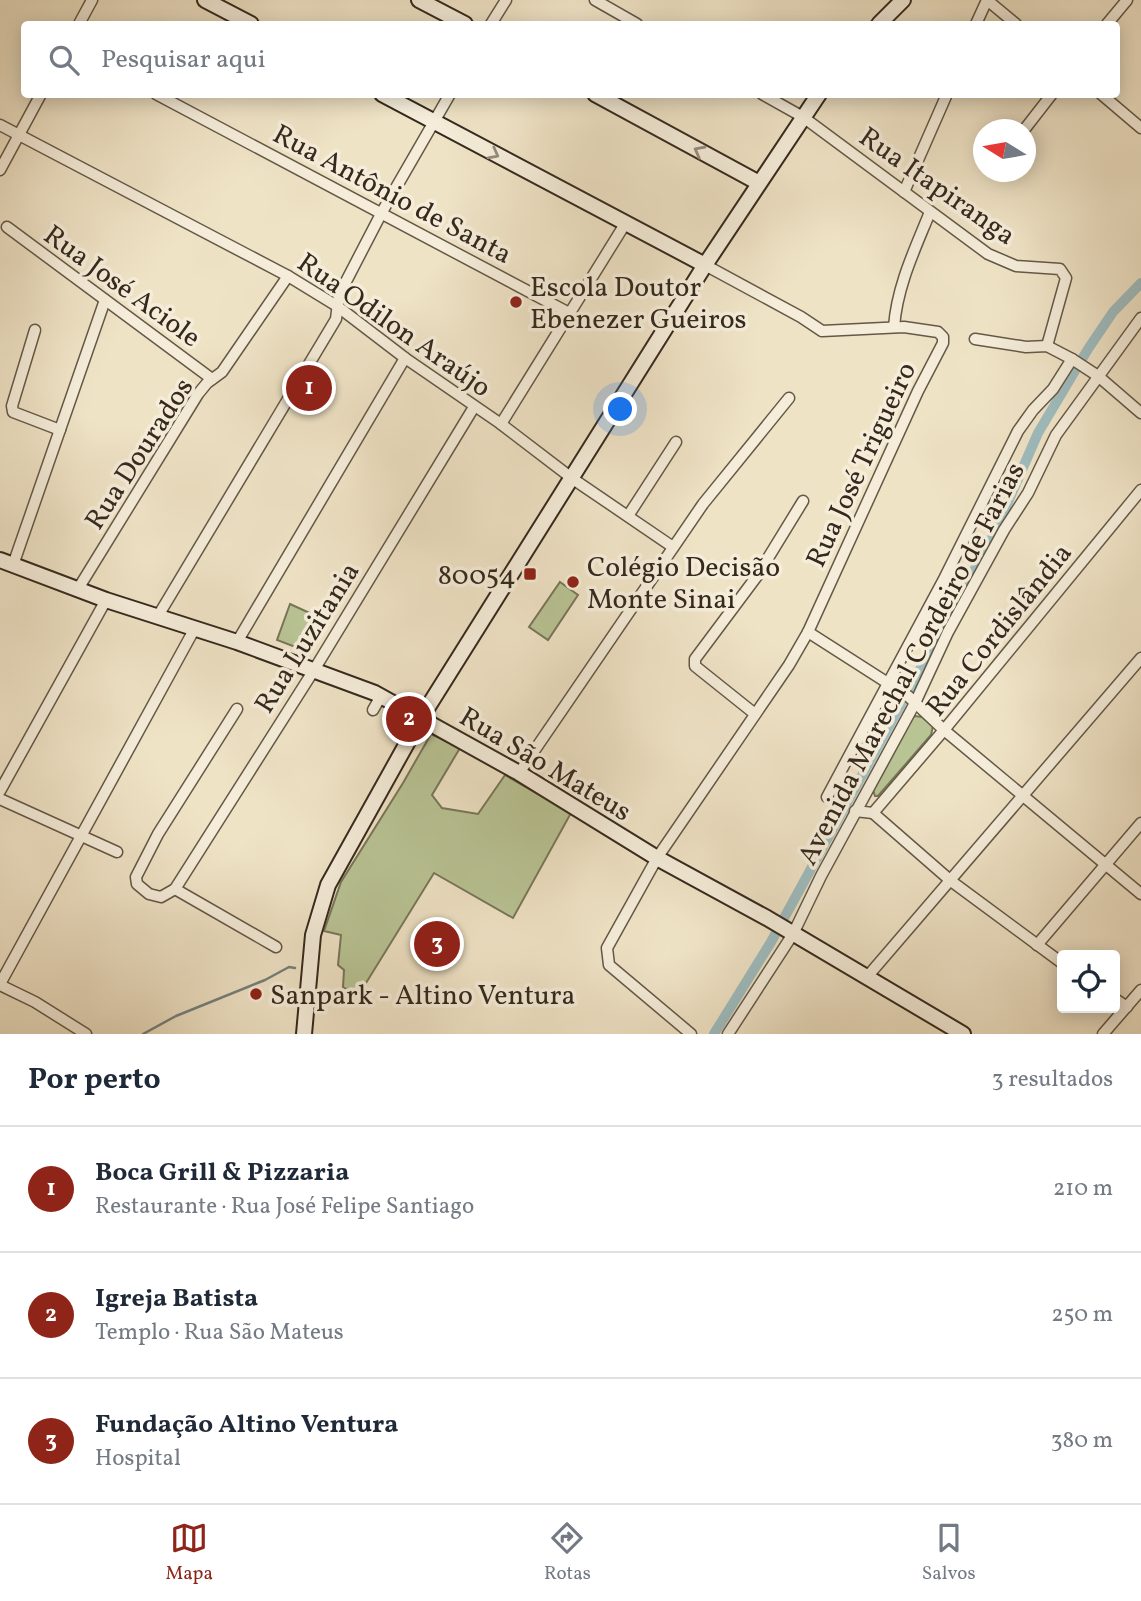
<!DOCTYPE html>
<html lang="pt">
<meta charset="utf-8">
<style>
:root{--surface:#fff;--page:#f2f2f3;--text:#1f2937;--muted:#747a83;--line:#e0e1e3;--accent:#8f2418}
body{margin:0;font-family:Vollkorn,serif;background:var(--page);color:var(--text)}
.controls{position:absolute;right:21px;bottom:21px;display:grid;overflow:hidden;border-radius:7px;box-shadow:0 4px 18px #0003}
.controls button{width:63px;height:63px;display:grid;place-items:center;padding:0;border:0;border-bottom:2px solid var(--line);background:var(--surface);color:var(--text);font:35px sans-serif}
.compass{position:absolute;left:973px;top:119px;width:63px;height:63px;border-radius:50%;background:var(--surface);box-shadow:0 4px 18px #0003;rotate:281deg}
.you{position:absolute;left:621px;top:410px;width:24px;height:24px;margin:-18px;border:5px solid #fff;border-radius:50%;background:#1a73e8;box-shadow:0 0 0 10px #1a73e833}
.badge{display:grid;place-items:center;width:46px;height:46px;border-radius:50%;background:var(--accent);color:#fff;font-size:23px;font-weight:700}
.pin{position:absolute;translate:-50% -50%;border:4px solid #fff;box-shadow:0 2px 7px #0006}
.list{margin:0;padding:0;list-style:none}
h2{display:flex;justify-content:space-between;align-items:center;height:91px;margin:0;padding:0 28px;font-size:30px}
h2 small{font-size:23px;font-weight:400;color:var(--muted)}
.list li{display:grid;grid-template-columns:46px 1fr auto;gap:21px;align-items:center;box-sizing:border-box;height:126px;padding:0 28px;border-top:2px solid var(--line)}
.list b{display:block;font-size:26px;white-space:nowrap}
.list p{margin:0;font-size:23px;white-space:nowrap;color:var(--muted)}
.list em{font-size:23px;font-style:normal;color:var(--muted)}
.icon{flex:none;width:38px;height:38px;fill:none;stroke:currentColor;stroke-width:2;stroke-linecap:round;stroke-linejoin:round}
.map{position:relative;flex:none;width:1141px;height:1034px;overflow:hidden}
.search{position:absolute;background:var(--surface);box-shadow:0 4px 18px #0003;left:21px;right:21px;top:21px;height:77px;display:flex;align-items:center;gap:18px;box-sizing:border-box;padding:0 24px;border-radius:7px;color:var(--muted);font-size:26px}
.sheet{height:469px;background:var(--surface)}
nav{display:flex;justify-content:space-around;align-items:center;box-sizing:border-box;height:98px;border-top:2px solid var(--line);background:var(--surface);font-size:19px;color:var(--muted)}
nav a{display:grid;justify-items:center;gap:4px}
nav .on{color:var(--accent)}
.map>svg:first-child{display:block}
</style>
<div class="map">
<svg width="1141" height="1034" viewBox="0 0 1141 1034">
<rect width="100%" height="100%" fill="#efe3c6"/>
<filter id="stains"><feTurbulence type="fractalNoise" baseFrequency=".00286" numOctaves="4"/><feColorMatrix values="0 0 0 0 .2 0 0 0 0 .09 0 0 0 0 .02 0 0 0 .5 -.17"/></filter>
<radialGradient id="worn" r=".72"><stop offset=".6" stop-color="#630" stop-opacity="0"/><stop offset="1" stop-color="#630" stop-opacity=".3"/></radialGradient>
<!-- green -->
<g fill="#b9c495" stroke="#777659" stroke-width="2">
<polygon points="560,582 578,595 548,640 529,627"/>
<polygon points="290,604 312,614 298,648 277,640"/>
<polygon points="915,716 922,717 933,726 931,735 878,796 875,796 873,790 911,719"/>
<polygon points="431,734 460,748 432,795 442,808 478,814 505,775 571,813 513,918 434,873 358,996 343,987 344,970 338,965 341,935 324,931 341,882 403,783"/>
</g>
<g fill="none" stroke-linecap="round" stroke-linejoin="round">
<!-- stream -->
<polyline stroke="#74817e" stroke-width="2.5" points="143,1034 176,1016 265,980 289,967 295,968"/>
<!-- canal -->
<polyline stroke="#9ebcbf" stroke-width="10" points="714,1034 771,942 995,532 1038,433 1088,349 1113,312 1141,283"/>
<defs>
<g id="street">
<polyline points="595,0 637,24"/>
<polyline points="987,0 1016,24"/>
<polyline points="79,24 92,0"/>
<polyline points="491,24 506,0"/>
<polyline points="976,24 987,0"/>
<polyline points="1107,24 1127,0"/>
<polyline points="156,94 571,314"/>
<polyline points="762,94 803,117 988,254 1016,266 1060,269 1066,278 1047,346"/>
<polyline points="1101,94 1141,128"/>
<polyline points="0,125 288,276 337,306 405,358 501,424 573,479 673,547"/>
<polyline points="1024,130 1052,94"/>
<polyline points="0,170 41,94"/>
<polyline points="904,192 947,94"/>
<polyline points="7,227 212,379"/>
<path d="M 894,327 C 897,286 915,249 930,212"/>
<polyline points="35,330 12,406 13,412 60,430"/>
<polyline points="975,339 1026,347 1047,346 1072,359 1098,376 1141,413"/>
<polyline points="501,424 625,224"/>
<polyline points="628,516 676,442"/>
<polyline points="13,565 105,300"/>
<polyline points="78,589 198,394 207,383 222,372 288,276"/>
<polyline points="158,616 336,319 339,295 382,212 450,94"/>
<polyline points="808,632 908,696 944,730 1141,894"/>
<polyline points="237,642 405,358"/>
<polyline points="237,709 158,834 136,877 137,884 149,894 161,897 175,889 314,670 474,407"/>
<polyline points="373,710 381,696"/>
<polyline points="755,714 695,666 695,659 757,576 803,501"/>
<polyline points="519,773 703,504 789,398"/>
<polyline points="0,791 106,600"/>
<polyline points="827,797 945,577 1018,431 1033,410 1053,389 1072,359"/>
<polyline points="0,799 117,852"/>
<polyline points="855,811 873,813 944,730 1141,490"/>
<polyline points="873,813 951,881 1062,963"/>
<polyline points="175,889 276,947"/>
<polyline points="1037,945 1141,823"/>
<polyline points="867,977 1141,658"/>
<polyline points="0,984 195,628"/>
<polyline points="0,985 35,1002 86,1034"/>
<polyline points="1115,999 1127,1007"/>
<polyline points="691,1034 609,965 607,948 657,858 789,665 808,632 918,391 943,343 943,337 938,332 904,327 822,331 801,317 705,265"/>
<polyline points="728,1034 793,934 821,876 915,703 948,632 1004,530 1028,493 1056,435 1141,318"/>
<polyline points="1103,1034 1141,990"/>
</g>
<g id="secondary">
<polyline points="205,0 251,24"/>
<polyline points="419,0 465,24"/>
<polyline points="879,24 903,0"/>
<polyline points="382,94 705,265"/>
<polyline points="595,94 759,183"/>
<polyline points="0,560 106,600 237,642 375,693 519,773 657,858 767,918 963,1034"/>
<polyline points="304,1034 313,935 328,885 421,718 705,265 819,94"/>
</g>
</defs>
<!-- street casing -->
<use href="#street" stroke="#645847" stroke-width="13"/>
<!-- secondary casing -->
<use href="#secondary" stroke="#35291d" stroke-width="18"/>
<!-- street -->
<use href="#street" stroke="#f5edda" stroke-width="10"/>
<!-- secondary -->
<use href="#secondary" stroke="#f5edda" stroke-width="14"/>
</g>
<!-- one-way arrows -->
<defs><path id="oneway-chevron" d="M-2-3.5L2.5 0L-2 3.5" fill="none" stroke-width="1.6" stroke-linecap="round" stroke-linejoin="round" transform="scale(1.75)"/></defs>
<g stroke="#958b7c">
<use href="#oneway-chevron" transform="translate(699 151) rotate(-152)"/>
<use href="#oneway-chevron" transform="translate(494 154) rotate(28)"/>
</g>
<!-- markers -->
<g fill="#8f2418" stroke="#f5edda" stroke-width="2.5">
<circle cx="516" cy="302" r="7"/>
<rect x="523" y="567" width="14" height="14" rx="3.5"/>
<circle cx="573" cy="582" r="7"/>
<circle cx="256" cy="994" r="7"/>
</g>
<g text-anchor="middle" stroke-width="7" stroke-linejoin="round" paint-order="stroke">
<!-- street labels -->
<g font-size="28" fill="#35291d" stroke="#f5edda">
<text transform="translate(938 185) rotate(35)" y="10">Rua Itapiranga</text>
<text transform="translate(393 193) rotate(28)" y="10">Rua Antônio de Santa</text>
<text transform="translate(123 285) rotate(36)" y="10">Rua José Aciole</text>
<text transform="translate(395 324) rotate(35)" y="10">Rua Odilon Araújo</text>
<text transform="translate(138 453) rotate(-57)" y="10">Rua Dourados</text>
<text transform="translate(860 464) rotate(-65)" y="10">Rua José Trigueiro</text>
<text transform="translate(998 629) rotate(-51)" y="10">Rua Cordislândia</text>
<text transform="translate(306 637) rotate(-58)" y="10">Rua Luzitania</text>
<text transform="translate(910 663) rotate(-62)" y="10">Avenida Marechal Cordeiro de Farias</text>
<text transform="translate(546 763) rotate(31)" y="10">Rua São Mateus</text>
</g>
<!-- poi labels -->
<g font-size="28" fill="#35291d" stroke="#f5edda" text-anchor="start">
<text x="530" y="296">Escola Doutor<tspan x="530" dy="32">Ebenezer Gueiros</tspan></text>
<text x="587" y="576">Colégio Decisão<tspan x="587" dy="32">Monte Sinai</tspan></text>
<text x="516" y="584" text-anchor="end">80054</text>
<text x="270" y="1004">Sanpark - Altino Ventura</text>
</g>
</g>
<rect width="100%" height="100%" filter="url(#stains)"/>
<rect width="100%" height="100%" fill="url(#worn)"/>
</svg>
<div class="controls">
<button><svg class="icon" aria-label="locate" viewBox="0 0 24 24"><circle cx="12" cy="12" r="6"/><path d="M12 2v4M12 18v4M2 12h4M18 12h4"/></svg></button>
</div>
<svg class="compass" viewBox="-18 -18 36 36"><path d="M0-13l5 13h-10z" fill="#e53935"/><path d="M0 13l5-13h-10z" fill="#747a83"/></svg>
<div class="you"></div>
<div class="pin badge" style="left:309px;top:388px">1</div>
<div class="pin badge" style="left:409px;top:719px">2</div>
<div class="pin badge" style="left:437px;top:944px">3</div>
<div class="search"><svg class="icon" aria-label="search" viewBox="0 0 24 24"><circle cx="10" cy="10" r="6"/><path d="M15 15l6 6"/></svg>Pesquisar aqui</div>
</div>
<section class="sheet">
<h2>Por perto<small>3 resultados</small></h2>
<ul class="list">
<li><span class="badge">1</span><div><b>Boca Grill &amp; Pizzaria</b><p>Restaurante · Rua José Felipe Santiago</p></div><em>210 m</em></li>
<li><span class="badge">2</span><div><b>Igreja Batista</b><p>Templo · Rua São Mateus</p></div><em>250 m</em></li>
<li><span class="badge">3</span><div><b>Fundação Altino Ventura</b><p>Hospital</p></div><em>380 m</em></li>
</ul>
</section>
<nav>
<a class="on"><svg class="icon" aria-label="map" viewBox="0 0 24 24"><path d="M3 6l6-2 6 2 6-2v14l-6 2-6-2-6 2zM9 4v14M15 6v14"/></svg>Mapa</a>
<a><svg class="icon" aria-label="directions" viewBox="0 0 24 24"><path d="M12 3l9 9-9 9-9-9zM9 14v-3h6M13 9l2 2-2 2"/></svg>Rotas</a>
<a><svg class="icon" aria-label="saved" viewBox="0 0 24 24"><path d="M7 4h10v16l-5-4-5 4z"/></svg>Salvos</a>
</nav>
